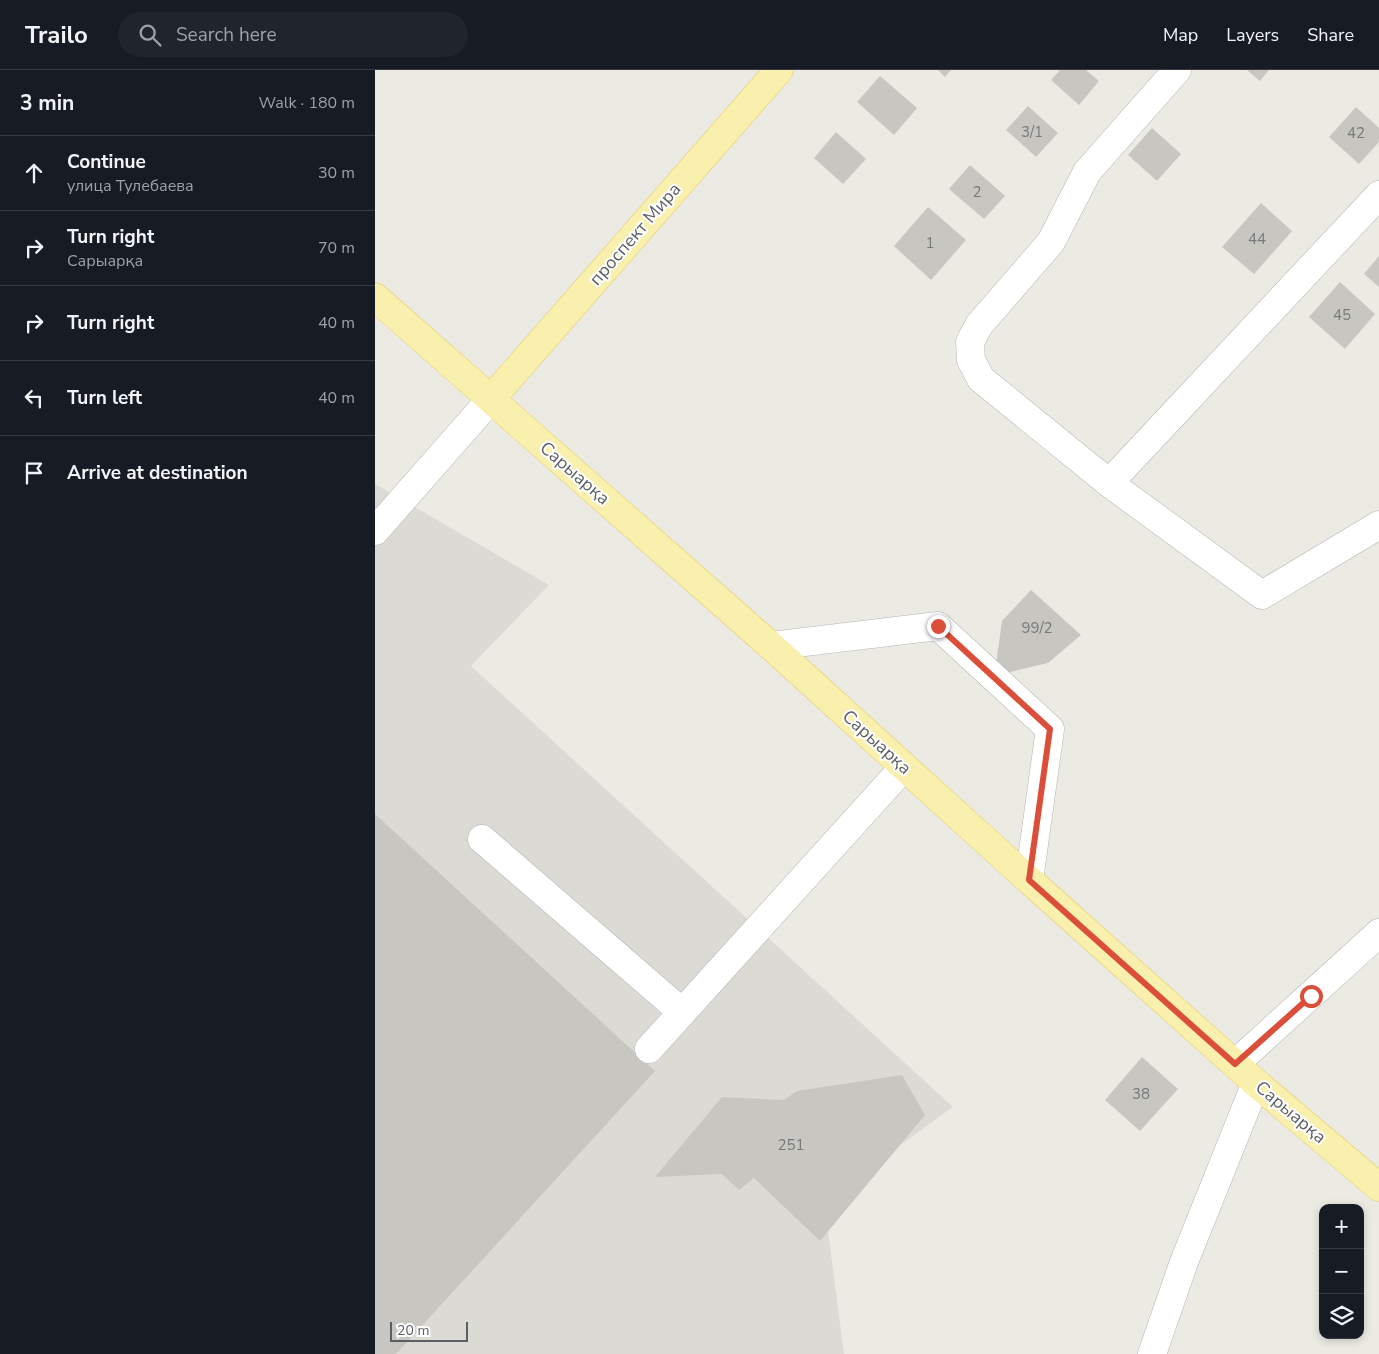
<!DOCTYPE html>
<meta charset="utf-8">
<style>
:root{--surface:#171b24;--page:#20242c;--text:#f1f3f6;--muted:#9ea1a6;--line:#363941}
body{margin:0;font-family:"Nunito Sans",sans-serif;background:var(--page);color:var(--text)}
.controls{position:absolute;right:15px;bottom:15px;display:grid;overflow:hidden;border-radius:10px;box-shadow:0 2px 8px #0003}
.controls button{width:45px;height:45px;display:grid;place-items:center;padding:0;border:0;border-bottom:1px solid var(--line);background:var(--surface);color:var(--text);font:25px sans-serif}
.scale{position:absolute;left:15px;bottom:12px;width:78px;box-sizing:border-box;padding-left:5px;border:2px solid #5b5e62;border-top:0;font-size:14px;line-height:18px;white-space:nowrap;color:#5b5e62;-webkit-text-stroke:4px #fff;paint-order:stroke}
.stop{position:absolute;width:15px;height:15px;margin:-11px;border:4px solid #db4f3a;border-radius:50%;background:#fff}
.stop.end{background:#db4f3a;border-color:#fff;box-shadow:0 1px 5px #0008}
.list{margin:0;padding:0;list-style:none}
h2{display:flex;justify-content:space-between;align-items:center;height:65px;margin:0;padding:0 20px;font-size:21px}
h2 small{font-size:16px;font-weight:400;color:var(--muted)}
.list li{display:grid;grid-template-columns:32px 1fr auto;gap:15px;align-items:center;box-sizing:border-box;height:75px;padding:0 20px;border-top:1px solid var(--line)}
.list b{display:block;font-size:19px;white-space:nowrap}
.list p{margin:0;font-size:16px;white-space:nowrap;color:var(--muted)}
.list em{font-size:16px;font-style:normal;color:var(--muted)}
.icon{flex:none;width:28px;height:28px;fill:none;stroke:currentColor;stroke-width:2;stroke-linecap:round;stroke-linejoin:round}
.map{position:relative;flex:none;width:1004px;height:1284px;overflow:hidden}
header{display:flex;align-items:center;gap:30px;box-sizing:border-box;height:70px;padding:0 25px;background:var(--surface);border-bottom:1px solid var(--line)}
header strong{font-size:24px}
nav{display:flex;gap:28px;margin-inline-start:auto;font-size:18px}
.search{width:350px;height:45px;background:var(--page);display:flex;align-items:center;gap:12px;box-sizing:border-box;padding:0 18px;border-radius:28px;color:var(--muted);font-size:19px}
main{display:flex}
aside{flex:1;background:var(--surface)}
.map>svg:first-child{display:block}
</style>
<header>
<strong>Trailo</strong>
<div class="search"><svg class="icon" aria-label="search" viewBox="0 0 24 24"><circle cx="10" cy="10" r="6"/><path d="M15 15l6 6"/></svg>Search here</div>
<nav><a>Map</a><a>Layers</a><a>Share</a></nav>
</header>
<main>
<aside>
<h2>3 min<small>Walk · 180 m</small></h2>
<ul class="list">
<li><svg class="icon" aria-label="ahead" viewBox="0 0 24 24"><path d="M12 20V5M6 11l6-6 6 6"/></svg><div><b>Continue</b><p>улица Тулебаева</p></div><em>30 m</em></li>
<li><svg class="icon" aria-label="right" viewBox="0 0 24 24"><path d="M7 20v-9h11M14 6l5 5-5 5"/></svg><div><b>Turn right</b><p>Сарыарқа</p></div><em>70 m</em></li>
<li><svg class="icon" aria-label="right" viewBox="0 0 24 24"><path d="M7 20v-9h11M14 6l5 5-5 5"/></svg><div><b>Turn right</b></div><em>40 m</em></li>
<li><svg class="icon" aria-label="left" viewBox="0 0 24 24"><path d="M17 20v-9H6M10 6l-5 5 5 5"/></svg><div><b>Turn left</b></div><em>40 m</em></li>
<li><svg class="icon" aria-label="arrive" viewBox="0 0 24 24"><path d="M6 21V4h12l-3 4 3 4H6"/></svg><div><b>Arrive at destination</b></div></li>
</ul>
</aside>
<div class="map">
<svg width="1004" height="1284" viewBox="0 0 1004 1284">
<rect width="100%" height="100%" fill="#ecebe3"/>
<!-- industrial -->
<polygon fill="#dbdad5" points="0,414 174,515 96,596 578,1037 449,1130 469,1284 0,1284"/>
<!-- building -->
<g fill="#c8c6c0">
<polygon points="563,0 576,0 570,7"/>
<polygon points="685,0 711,0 724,11 704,35 676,10"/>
<polygon points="872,0 894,0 885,11"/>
<polygon points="505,6 542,38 519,65 482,32"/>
<polygon points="653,36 683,63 661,87 631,60"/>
<polygon points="981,37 1004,58 1004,72 984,94 954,67"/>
<polygon points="777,58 806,84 782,111 753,85"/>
<polygon points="461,62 491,89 468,114 439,88"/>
<polygon points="595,95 630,126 609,149 574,119"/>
<polygon points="886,133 917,161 879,204 847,177"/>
<polygon points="553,137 591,170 556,210 519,176"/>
<polygon points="1004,186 1004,217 989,204"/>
<polygon points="965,212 1000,244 970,279 934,247"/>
<polygon points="656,520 706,565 673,593 631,603 621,594 627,551"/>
<polygon points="0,744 280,1001 21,1284 0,1284"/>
<polygon points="767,987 803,1019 765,1061 730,1030"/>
<polygon points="527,1005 550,1045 445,1171 379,1108 364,1120 347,1104 280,1107 347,1027 409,1030 422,1021"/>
</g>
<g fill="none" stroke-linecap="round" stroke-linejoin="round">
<defs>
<g id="minor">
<polyline points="802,0 712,102 676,172 604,255 595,272 596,290 606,309 734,413 1004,125"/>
<polyline points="734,413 887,525 1004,455"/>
<polyline points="0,461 116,329"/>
<polyline points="396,576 563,556 675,659 654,810"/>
<polyline points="107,769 307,942"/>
<polyline points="274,979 529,697"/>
<polyline points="860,994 1004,863"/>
<polyline points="777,1284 809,1192 881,1013"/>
</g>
<g id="major">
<polyline points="0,227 396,576 654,810 881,1013 1004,1117"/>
<polyline points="116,329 404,0"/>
</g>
</defs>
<!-- minor casing -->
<use href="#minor" stroke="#b3b5b9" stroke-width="29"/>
<!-- major casing -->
<use href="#major" stroke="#e6c863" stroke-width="29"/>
<!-- minor -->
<use href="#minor" stroke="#fff" stroke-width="28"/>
<!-- major -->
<use href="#major" stroke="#f8f0ac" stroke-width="28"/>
</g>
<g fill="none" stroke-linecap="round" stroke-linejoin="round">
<!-- route -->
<polyline stroke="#db4f3a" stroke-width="6" points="563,556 675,659 654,810 860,994 936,926"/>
</g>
<g text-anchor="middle" stroke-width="4" stroke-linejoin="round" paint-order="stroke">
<!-- number labels -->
<g font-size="15" fill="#76787a">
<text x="657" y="67">3/1</text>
<text x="981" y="68">42</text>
<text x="602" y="127">2</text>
<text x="882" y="174">44</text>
<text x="555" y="178">1</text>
<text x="967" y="250">45</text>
<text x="662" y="563">99/2</text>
<text x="766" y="1029">38</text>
<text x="416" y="1080">251</text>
</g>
<!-- street labels -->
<g font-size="18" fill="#5b5e62" stroke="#fff">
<text transform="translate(260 164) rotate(-49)" y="6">проспект Мира</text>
<text transform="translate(200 403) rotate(41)" y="6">Сарыарқа</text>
<text transform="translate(502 672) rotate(42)" y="6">Сарыарқа</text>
<text transform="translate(916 1042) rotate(40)" y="6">Сарыарқа</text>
</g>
</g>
</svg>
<div class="controls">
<button>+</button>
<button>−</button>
<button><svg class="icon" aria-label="layers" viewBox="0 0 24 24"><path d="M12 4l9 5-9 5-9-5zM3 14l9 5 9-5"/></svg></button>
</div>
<div class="scale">20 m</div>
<div class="stop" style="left:936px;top:926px"></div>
<div class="stop end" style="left:563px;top:556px"></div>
</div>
</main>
